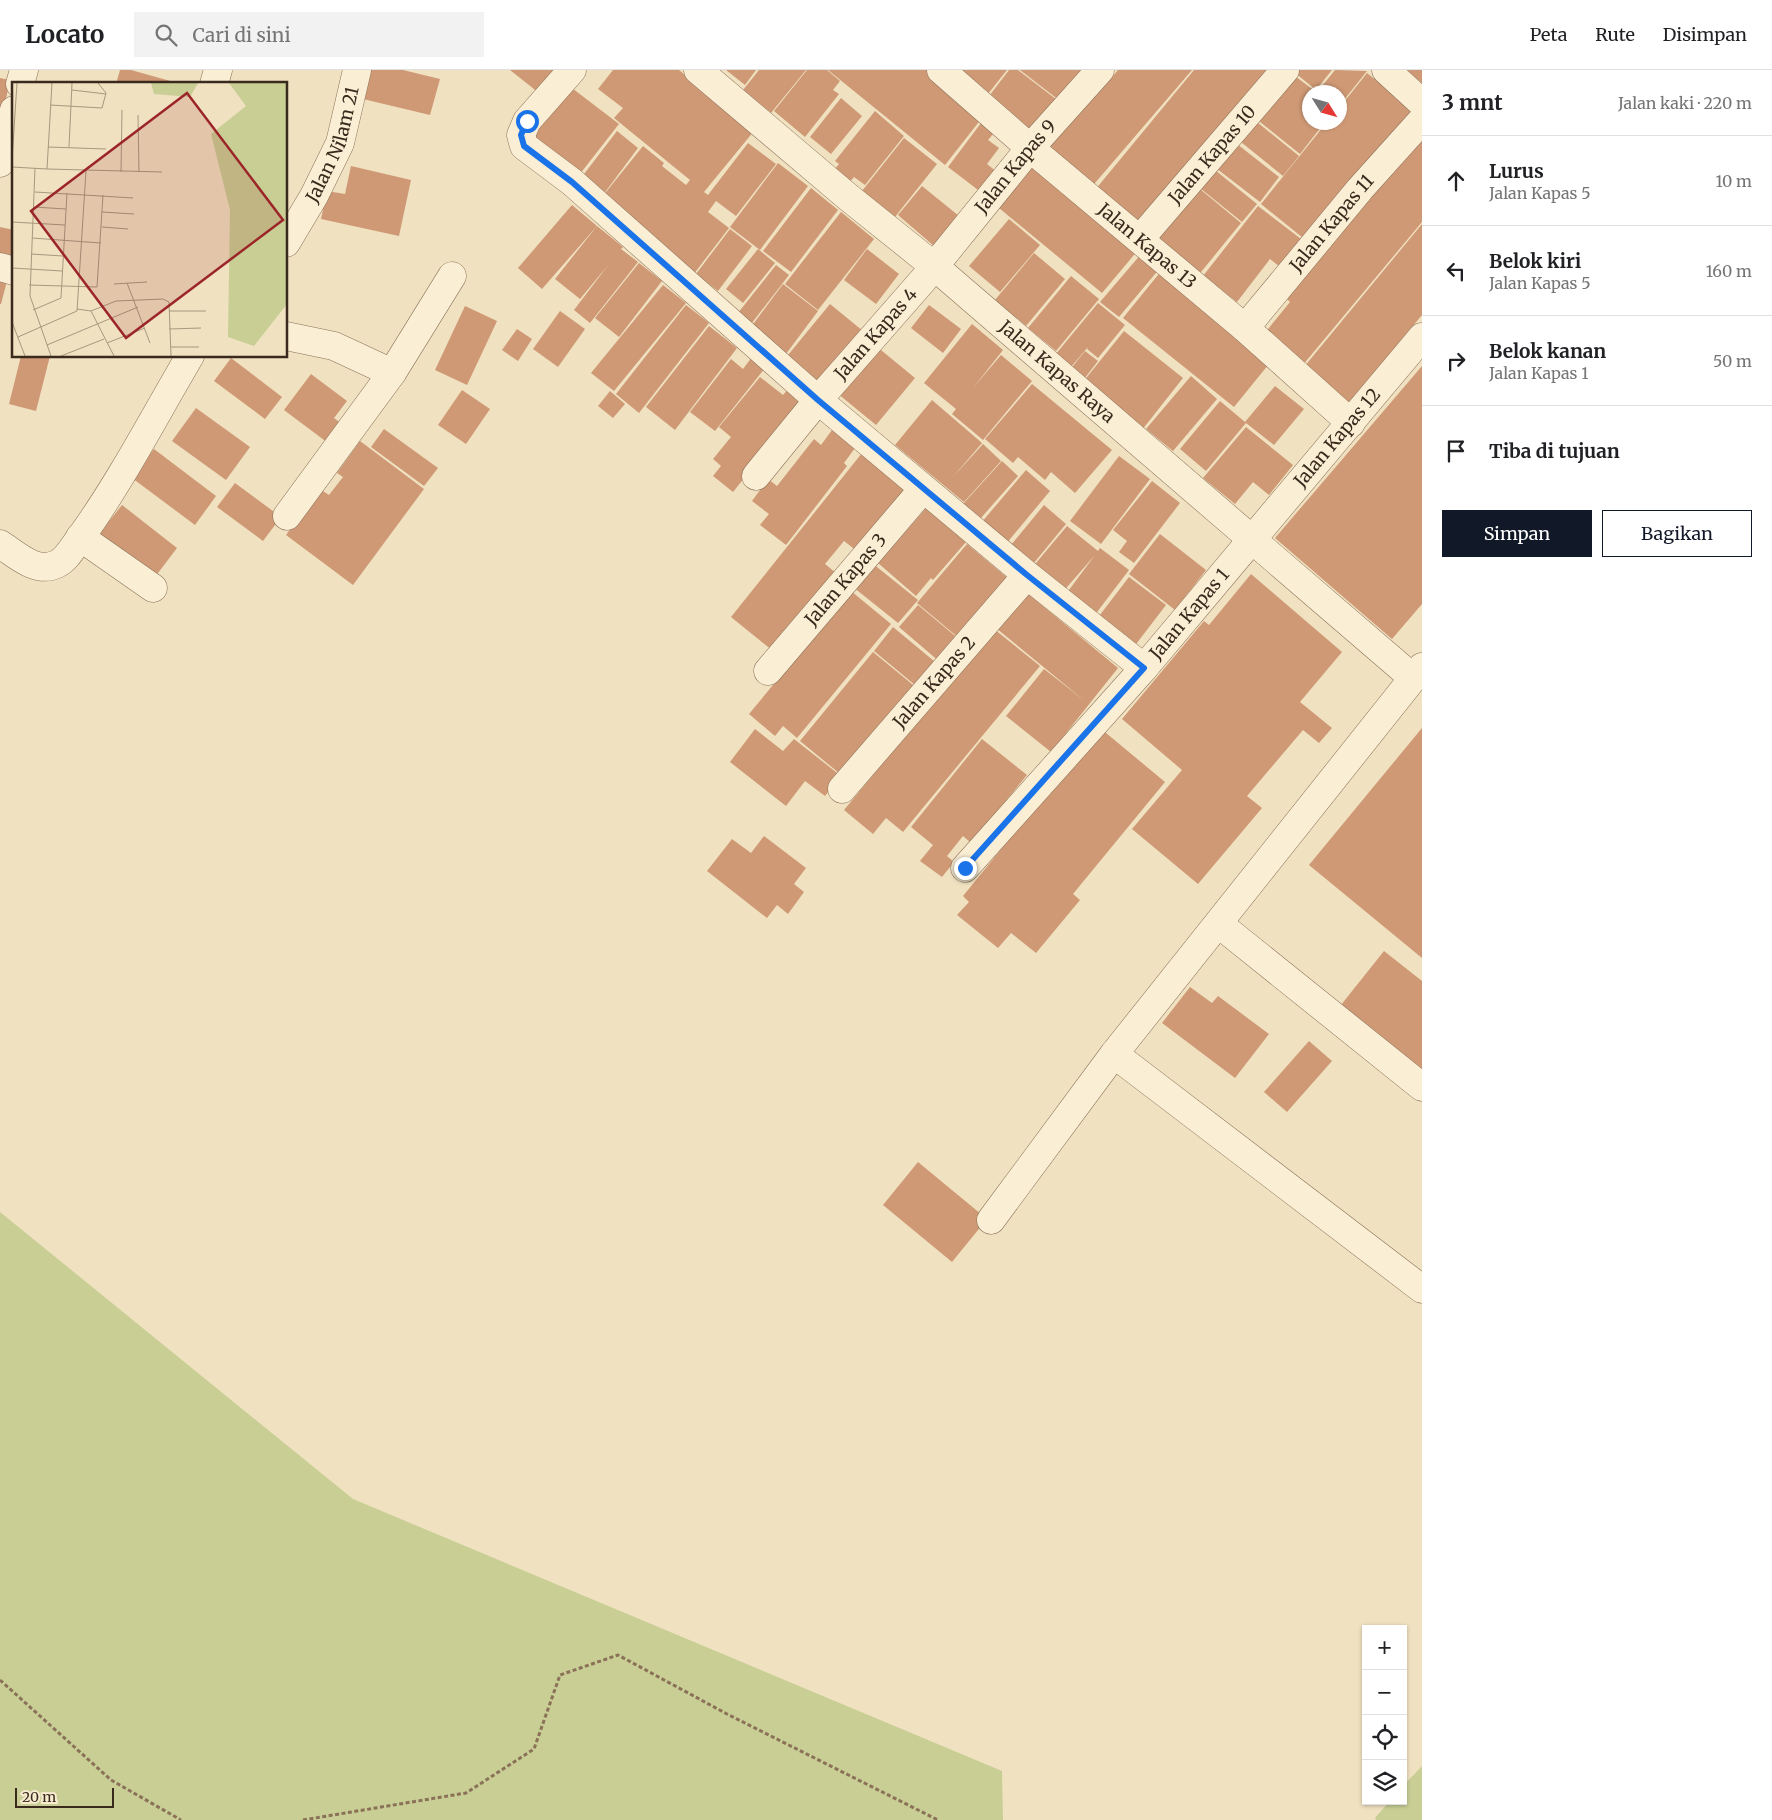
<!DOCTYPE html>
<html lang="id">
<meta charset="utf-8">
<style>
:root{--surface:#fff;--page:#f2f2f2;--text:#202124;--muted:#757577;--line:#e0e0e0;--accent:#111827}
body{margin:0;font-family:Merriweather,serif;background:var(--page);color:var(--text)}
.controls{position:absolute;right:15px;bottom:15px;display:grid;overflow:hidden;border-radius:0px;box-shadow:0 1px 4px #0004}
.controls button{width:45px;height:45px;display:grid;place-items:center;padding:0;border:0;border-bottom:1px solid var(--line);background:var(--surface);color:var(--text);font:25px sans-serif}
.compass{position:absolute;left:1302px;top:15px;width:45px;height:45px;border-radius:50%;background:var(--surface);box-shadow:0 1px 4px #0004;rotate:127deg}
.scale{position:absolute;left:15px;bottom:12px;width:99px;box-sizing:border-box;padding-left:5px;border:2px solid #392a1d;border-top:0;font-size:14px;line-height:18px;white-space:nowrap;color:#392a1d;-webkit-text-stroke:4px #f7ebd0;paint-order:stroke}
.stop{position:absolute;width:15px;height:15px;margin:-11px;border:4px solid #1a73e8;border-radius:50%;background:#fff}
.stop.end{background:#1a73e8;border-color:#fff;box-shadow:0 1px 5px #0008}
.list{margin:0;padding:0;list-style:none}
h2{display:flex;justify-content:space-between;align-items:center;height:65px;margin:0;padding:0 20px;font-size:21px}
h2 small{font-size:16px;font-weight:400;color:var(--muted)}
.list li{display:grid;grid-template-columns:32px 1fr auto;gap:15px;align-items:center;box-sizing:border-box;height:90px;padding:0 20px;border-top:1px solid var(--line)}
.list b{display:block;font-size:19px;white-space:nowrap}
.list p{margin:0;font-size:16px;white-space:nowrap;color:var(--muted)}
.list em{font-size:16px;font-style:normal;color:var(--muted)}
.actions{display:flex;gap:10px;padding:15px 20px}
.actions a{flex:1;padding:11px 0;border:1px solid var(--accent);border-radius:0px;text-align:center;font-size:18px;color:var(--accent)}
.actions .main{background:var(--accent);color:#fff}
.icon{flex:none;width:28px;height:28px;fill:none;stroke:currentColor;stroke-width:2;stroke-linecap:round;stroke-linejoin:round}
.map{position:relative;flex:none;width:1422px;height:1750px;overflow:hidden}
header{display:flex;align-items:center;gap:30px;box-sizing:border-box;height:70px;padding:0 25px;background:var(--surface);border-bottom:1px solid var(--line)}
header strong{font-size:24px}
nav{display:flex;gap:28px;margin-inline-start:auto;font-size:18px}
.search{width:350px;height:45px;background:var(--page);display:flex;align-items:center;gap:12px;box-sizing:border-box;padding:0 18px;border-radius:0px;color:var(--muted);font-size:19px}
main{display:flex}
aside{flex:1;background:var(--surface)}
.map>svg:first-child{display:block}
</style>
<header>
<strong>Locato</strong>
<div class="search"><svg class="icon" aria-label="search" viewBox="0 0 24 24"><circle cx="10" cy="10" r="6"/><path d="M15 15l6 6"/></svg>Cari di sini</div>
<nav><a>Peta</a><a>Rute</a><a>Disimpan</a></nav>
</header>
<main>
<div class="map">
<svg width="1422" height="1750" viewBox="0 0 1422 1750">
<rect width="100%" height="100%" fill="#f0e1c1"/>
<!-- green -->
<g fill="#c8ce94">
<polygon points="0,1142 353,1429 1002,1701 1003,1750 0,1750"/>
<polygon points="1422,1696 1422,1750 1376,1750 1375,1748 1390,1731 1403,1731 1403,1716"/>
</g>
<!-- building -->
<g fill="#cf9975">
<polygon points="120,0 131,0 181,14 116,14"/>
<polygon points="370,0 403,0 440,9 430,45 363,29"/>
<polygon points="510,0 558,0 539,23"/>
<polygon points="613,0 679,0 754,61 704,122 708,125 748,73 776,94 736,146 716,131 708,142 729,158 690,209 602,127 643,76 664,93 662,96 686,115 690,110 614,48 623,38 598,19"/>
<polygon points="726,0 756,0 745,15"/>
<polygon points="759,0 806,0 771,43 743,20"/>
<polygon points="807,0 827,0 840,11 833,20 839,24 805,67 774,41"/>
<polygon points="828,0 930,0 982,48 945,95"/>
<polygon points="948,0 1007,0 984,29"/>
<polygon points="1009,0 1018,0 1061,33 1031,72 983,34"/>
<polygon points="1020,0 1090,0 1064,34"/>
<polygon points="1118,0 1192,0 1089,120 1041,79 1090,23 1095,27"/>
<polygon points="1194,0 1267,0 1134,162 1090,126"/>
<polygon points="1296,0 1332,0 1316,20 1294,2"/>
<polygon points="1335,0 1367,1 1340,35 1340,22 1320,22 1318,21"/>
<polygon points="1407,0 1422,0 1422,13"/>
<polygon points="1291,3 1316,22 1310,22 1310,52 1325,52 1300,84 1255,48"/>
<polygon points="1367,3 1414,41 1308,172 1261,134 1327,52 1340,52 1340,37"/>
<polygon points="0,8 10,10 1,53 0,53"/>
<polygon points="568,15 619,54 576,109 525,69"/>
<polygon points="841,28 862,46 831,84 810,67"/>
<polygon points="875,41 904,66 865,115 854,107 845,118 829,106 839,94 835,91"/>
<polygon points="1252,48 1299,86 1283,106 1236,68"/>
<polygon points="981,53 994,63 988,70 999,78 987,94 997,102 982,123 948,97"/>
<polygon points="617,61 638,78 603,125 581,108"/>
<polygon points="1422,64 1422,152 1302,296 1264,264 1290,232 1286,228"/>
<polygon points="904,68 937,94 891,152 858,126"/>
<polygon points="1232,70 1279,107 1260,132 1212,95"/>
<polygon points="778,93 808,116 760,180 730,157"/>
<polygon points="1036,93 1139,179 1102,223 999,138"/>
<polygon points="351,96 411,110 399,166 321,149 327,121 345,124"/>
<polygon points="1210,96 1257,134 1242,152 1195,114"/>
<polygon points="1195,115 1241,153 1197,207 1151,169"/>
<polygon points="922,116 959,146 934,176 898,145"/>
<polygon points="811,118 838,140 791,202 763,181"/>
<polygon points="572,135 597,156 542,219 518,198"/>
<polygon points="1258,136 1305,172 1284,200 1270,189 1237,232 1203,206"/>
<polygon points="841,142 874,169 818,240 785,214"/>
<polygon points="1009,149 1040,175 1000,222 969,196"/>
<polygon points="1422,154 1422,245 1343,340 1299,303"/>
<polygon points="597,156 623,177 621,179 638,192 590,253 574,240 609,194 580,229 555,209"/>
<polygon points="0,157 14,160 14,187 0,184"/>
<polygon points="730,159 752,176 718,221 696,204"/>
<polygon points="758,179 775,193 743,233 726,219"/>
<polygon points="867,179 899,204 876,234 844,210"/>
<polygon points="1034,183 1065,209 1026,256 995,230"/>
<polygon points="1142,183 1160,198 1119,247 1100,232"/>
<polygon points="639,193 662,211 619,267 595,248"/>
<polygon points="776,195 789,205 748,258 734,248"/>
<polygon points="1162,200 1273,289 1234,337 1123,248"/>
<polygon points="1071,206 1099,229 1056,281 1028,258"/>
<polygon points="0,209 7,211 1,234 0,234"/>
<polygon points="783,214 818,241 783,288 748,261"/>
<polygon points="663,215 686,233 614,321 591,303"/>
<polygon points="1098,233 1125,255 1098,288 1087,279 1088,277 1070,298 1055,285"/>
<polygon points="830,234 863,261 820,313 788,285"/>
<polygon points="686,235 709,253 639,343 616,324"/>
<polygon points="929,235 961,259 943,283 911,258"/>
<polygon points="465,236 497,251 467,315 435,300"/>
<polygon points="560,241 585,259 558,297 533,279"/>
<polygon points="972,254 1003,280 973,318 1001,285 1032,311 983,370 952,344 956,339 924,313"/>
<polygon points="709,256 737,278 675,360 646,337"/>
<polygon points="517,259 532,269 518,291 502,280"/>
<polygon points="1124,261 1183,308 1142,360 1083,312"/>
<polygon points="876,276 915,308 876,355 837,323"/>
<polygon points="1085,281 1098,291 1081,313 1068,302"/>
<polygon points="21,286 50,286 36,341 9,334"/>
<polygon points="752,287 765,298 715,361 690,342 731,289 743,299"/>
<polygon points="231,288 282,327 265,349 214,311"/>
<polygon points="1422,296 1422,534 1392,569 1275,468"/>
<polygon points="311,304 347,331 334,348 346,357 332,376 284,340"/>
<polygon points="1191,306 1217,329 1173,381 1146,359"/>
<polygon points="760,307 783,325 789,318 806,331 733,422 713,406 721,396 713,389 731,367 719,357"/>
<polygon points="1032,314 1112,380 1075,423 1051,402 1045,410 1018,387 1013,393 985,369"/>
<polygon points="1275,316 1304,339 1274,375 1246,353 1206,401 1180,379 1220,331 1245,352"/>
<polygon points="462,320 490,339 466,374 438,355"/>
<polygon points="610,321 625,334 613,348 598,336"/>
<polygon points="932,330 982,373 952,408 983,374 1001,391 964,432 895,375"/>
<polygon points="196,338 250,377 226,410 172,371"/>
<polygon points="1246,357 1293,395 1269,425 1253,412 1235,434 1203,408"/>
<polygon points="384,359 438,398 424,416 371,377"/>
<polygon points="832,360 855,378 844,393 847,396 786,475 760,455 769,444 752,431 768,409 777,416 814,369 821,375"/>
<polygon points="360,371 424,419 353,515 286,465 320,419 329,425 343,407 337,403"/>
<polygon points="154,379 216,426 195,455 132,408"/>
<polygon points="862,383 911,422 862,485 844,471 825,494 836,503 773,581 731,547"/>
<polygon points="1119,386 1150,409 1101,474 1070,451"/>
<polygon points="1002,391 1018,406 980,449 963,434"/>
<polygon points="1026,400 1050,421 1006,474 981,453"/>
<polygon points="1152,411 1180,433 1134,493 1119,482 1127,471 1113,460"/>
<polygon points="235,413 281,447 263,471 217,437"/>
<polygon points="122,435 177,478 155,507 99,464"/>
<polygon points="1044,435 1066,454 1033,494 1011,475"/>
<polygon points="927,437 966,472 933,510 931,508 916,526 878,493"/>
<polygon points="1067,456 1098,481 1100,478 1129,500 1091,550 1063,528 1095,485 1061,524 1031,499"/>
<polygon points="1160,464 1206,500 1175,540 1129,504"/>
<polygon points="967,474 1010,510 960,569 917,533"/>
<polygon points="872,493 918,530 898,553 853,517"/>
<polygon points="1251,504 1342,582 1300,632 1332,658 1319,673 1303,660 1247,726 1262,738 1198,814 1132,759 1182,700 1122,649 1204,551 1209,555"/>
<polygon points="1129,507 1166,535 1130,582 1093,554"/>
<polygon points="851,521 891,554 797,668 783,656 775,666 749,644"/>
<polygon points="1026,522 1118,598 1051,682 1006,646 1044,599 1085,631 996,558"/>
<polygon points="918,535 960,570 941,593 899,557"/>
<polygon points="893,557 940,596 921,620 874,581"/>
<polygon points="994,559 1040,596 903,762 886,748 873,764 844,740"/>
<polygon points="873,582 918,619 845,708 800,671"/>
<polygon points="1100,658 1165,712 1073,824 1080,830 1036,883 1011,863 998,878 957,845 969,832 963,826"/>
<polygon points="1422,658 1422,888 1309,795"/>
<polygon points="755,659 783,681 794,669 841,706 825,726 805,711 786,736 730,692"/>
<polygon points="982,669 1027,705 971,773 963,766 947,786 954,792 942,807 920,791 933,775 911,757"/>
<polygon points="764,766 806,798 794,814 804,822 788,844 777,835 767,848 707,801 732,769 751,783"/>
<polygon points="1384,881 1422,911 1422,1008 1337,940"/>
<polygon points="1190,917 1212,933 1218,926 1269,964 1235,1008 1162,953"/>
<polygon points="1309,971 1332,991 1287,1042 1264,1022"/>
<polygon points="918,1092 987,1149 952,1192 883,1135"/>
</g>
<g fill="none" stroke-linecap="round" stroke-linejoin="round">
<defs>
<g id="minor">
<polyline points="572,0 527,51 521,65 524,76 572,112 818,330 1027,505 1144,598"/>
<path id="s1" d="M 698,0 L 848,127 L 934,196 L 1413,608"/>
<path id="s2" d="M 941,0 L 1030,78 L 1245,258 L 1351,353"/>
<polyline points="1386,0 1422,33"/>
<polyline points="20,14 24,0"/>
<polyline points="214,14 218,0"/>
<polyline points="0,93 14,40"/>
<path id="s3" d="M 1140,169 L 1285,0"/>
<path id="s4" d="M 286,173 L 314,126 L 340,73 L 357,0"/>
<polyline points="0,197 14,201"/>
<path id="s5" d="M 1245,258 L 1360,119 L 1422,50"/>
<polyline points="286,266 334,276 392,303"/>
<path id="s6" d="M 756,406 L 818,330 L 924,209 L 1030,78 L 1100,0"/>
<polyline points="287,446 392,303 452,206"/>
<polyline points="80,467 153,518"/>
<path d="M 0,474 C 17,485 36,504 57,494 C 67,489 73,477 80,468 C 121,411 154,347 190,286"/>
<path id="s7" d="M 768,601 L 923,419"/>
<path id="s8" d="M 842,719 L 1027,505"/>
<path id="s9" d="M 965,798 L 1144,598 L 1422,267"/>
<polyline points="1219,854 1422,1017"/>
<polyline points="1114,984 1422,1219"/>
<polyline points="991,1150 1114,984 1422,597"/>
</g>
</defs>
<!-- minor casing -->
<use href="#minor" stroke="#8a7158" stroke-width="29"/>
<!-- path -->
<g stroke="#8a7158" stroke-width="3" stroke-dasharray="4 2.5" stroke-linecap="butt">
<polyline points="0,1610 111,1710 181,1750"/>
<polyline points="303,1750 466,1723 534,1679 560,1605 618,1585 727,1644 938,1750"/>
</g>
<!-- minor -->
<use href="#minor" stroke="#faeed4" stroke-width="28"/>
</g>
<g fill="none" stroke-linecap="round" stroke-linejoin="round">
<!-- route -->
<polyline stroke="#1a73e8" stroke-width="6" points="527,51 521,65 524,76 572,112 818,330 1027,505 1144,598 965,798"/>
</g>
<g text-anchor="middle" stroke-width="4" stroke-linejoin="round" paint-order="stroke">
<!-- street labels -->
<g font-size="18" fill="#392a1d" stroke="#f7ebd0">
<text dy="6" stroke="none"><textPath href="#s4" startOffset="110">Jalan Nilam 21</textPath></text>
<text dy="6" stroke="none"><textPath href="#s3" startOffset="111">Jalan Kapas 10</textPath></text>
<text dy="6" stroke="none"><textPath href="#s6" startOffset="404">Jalan Kapas 9</textPath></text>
<text dy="6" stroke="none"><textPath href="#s5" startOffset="136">Jalan Kapas 11</textPath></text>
<text dy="6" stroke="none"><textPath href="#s2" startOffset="271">Jalan Kapas 13</textPath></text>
<text dy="6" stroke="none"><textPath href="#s6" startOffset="186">Jalan Kapas 4</textPath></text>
<text dy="6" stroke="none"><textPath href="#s1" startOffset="469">Jalan Kapas Raya</textPath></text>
<text dy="6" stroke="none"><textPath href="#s9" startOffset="569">Jalan Kapas 12</textPath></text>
<text dy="6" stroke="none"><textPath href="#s7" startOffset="120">Jalan Kapas 3</textPath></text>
<text dy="6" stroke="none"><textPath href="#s9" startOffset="339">Jalan Kapas 1</textPath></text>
<text dy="6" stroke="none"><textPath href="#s8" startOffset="141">Jalan Kapas 2</textPath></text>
</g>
</g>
<!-- overview -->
<g transform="translate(12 12)">
<rect width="275" height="275" fill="#f0e1c1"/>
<path d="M 139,1 L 186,1 L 178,15 L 142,12 ZM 217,1 L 275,1 L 275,222 L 242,264 L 216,255 L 218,128 L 199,52 L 234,24 Z" fill="#c8ce94"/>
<path fill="none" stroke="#a7987f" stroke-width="1" d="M 40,1 L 35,87 L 150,90M 60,8 L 94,12M 38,23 L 90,26 L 94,11 L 86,1M 126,33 L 127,90M 36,65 L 94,67M 57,65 L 60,1M 0,78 L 5,1M 0,85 L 35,87M 23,86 L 18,214 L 39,274M 109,90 L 110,28M 23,110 L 121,116M 22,125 L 54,127M 90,130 L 122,132M 0,140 L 53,143M 90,145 L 116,147M 20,156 L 89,161M 19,172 L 51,174M 0,186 L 50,189M 115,201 L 138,261M 102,202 L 135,200M 17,203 L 85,205 L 91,113M 151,217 L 157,220 L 159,274M 65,227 L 79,229 L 102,274M 21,228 L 49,216 L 55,111M 79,229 L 104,219 L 151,217M 157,229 L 194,229M 0,240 L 13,274M 157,247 L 189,246M 6,255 L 65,229 L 74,89M 95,261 L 133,246M 35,263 L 126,225M 159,265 L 187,265M 49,274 L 92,257"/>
<path fill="#9b2528" fill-opacity="0.15" stroke="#9b2528" stroke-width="2.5" d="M 175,11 L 271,138 L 114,256 L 19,129 Z"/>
<rect width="275" height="275" fill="none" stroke="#392a1d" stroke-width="2.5"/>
</g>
</svg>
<div class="controls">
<button>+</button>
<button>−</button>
<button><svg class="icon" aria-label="locate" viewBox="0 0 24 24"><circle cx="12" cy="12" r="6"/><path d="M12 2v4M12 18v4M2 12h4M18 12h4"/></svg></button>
<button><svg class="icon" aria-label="layers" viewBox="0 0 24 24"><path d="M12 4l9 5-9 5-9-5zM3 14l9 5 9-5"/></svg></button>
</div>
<svg class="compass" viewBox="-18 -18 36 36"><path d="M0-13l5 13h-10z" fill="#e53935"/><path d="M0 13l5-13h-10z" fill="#757577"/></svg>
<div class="scale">20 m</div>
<div class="stop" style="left:527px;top:51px"></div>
<div class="stop end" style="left:965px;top:798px"></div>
</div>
<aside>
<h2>3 mnt<small>Jalan kaki · 220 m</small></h2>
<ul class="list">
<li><svg class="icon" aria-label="ahead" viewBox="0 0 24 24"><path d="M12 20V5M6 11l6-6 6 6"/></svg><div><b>Lurus</b><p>Jalan Kapas 5</p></div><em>10 m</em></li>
<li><svg class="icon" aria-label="left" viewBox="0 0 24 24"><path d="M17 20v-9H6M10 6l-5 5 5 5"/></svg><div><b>Belok kiri</b><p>Jalan Kapas 5</p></div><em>160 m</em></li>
<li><svg class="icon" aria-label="right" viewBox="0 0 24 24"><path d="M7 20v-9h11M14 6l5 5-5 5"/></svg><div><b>Belok kanan</b><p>Jalan Kapas 1</p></div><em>50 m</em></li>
<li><svg class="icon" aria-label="arrive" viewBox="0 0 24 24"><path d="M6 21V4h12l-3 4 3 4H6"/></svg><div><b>Tiba di tujuan</b></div></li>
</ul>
<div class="actions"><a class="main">Simpan</a><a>Bagikan</a></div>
</aside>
</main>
